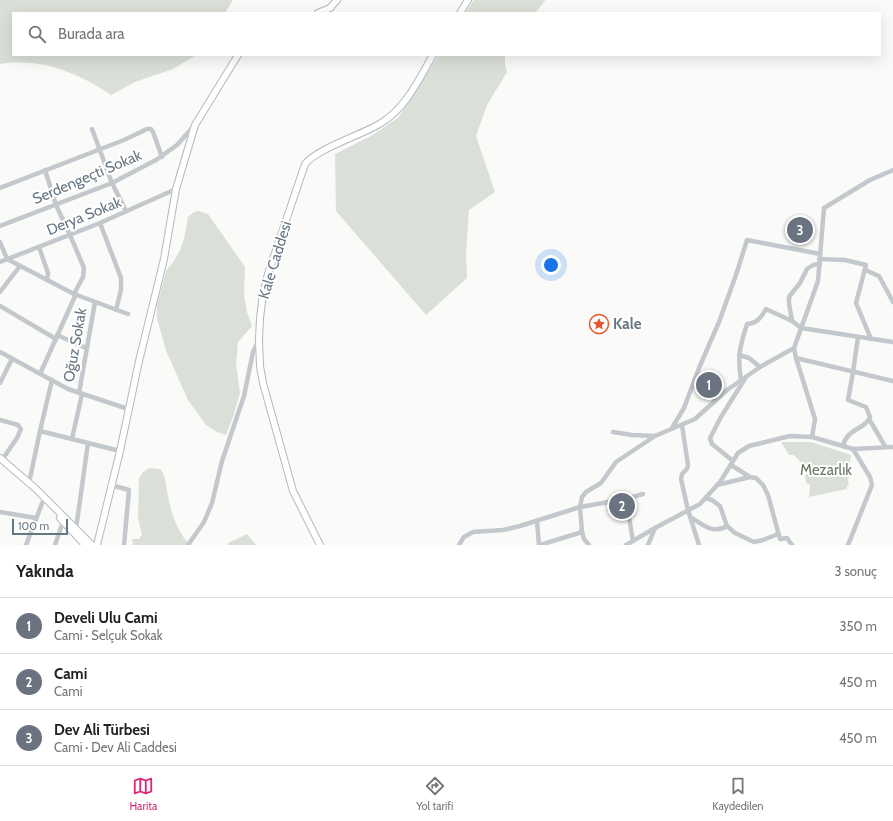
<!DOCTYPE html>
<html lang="tr">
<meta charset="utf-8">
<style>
:root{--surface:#fff;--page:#f2f2f2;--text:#222;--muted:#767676;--line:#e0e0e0;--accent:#db2777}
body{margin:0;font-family:Cabin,sans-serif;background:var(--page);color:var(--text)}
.scale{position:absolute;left:12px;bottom:10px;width:56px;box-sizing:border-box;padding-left:4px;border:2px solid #657683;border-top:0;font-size:11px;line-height:14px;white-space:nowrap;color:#657683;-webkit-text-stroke:3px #fff;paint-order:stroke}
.you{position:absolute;left:551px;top:265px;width:14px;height:14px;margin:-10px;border:3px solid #fff;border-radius:50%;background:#1a73e8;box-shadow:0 0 0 6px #1a73e833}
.badge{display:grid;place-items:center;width:26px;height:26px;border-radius:50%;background:var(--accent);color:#fff;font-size:13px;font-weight:700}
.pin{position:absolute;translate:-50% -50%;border:2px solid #fff;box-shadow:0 1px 4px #0006}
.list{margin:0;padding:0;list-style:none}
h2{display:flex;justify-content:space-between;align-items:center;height:52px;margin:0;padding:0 16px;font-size:17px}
h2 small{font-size:13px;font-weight:400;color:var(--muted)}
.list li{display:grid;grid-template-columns:26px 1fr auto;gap:12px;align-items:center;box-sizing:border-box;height:56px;padding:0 16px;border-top:1px solid var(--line)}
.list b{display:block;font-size:15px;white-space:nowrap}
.list p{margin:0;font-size:13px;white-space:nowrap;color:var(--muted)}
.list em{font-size:13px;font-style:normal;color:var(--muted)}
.icon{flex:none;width:22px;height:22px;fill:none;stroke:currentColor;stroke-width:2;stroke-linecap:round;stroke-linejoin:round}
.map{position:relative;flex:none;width:893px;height:545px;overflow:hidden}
.search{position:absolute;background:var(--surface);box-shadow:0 4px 16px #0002;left:12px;right:12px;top:12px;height:44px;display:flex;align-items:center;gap:10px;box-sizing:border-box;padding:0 14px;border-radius:0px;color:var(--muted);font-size:15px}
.sheet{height:220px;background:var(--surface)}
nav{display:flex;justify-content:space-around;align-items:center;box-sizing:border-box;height:56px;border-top:1px solid var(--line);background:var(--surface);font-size:11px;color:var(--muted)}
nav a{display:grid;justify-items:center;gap:2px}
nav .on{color:var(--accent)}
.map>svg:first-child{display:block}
</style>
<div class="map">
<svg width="893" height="545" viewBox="0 0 893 545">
<rect width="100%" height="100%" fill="#fafaf8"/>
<!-- green -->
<g fill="#dadfd7">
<path d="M 0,0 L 233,0 L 225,13 L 13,13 L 13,55 L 196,55 L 173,69 L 135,82 L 111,95 C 79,73 39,57 0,64 Z"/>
<polygon points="474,0 545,0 545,1 535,13 465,13"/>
<polygon points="439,55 505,55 505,64 507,72 487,105 476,136 495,192 469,210 466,256 467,278 426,315 336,211 335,154 371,136 398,118"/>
<polygon points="199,211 208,214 245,267 244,294 247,312 252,326 238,342 236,364 240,393 233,417 226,435 217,432 206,425 188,400 167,353 157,319 157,305 166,271 174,261 180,250 184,239 188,217 194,212"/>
<polygon points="781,442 811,442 851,455 848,482 849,486 847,486 847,489 809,497 810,485 806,483 804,466 794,455 789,455"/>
<path d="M 149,468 L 160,469 C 166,475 166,488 168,496 C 171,513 178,533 190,545 L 133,545 L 132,539 L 139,539 L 142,534 L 138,519 L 139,478 L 143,472 Z"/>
<polygon points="247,534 256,545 228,545 228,543"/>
</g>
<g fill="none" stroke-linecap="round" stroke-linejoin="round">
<defs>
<g id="secondary">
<polyline points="318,13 330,8 337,0"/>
<polyline points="460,13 468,0"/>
<polyline points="0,458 36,489 92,545"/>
<polyline points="60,518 85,545"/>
<polyline points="97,545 120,451 139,361 164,259 176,189 195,125 238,55"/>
<path d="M 320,545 L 293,491 L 263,383 L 260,366 L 259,340 L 260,318 L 263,294 L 268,274 L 305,164 C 318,148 362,135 381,123 C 406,108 419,79 433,55"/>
</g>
</defs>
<!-- secondary casing -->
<use href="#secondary" stroke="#b3babf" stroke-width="8"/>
<!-- street -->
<g stroke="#c3c8cc" stroke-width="4.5">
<polyline points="92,129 112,183 126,211"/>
<polyline points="45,170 56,205 70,235 84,268 83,277 74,294"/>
<polyline points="893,170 870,180 824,208 818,281 794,348 796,358 893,381"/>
<polyline points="0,188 124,140 147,129 151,129 153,132 162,157"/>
<polyline points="100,223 121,278 121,290 116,310"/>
<polyline points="0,226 112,183 156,160 177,145 193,127"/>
<polyline points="0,242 7,259 74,294 128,314"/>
<polyline points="39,247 48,273 47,280"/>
<polyline points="819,259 845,260 866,265 856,303 871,339"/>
<polyline points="0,262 100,223 176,189"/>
<polyline points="820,264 813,265 807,269 800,283 789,297 789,303 792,321 801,328 893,342"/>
<polyline points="865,270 879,276 893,302"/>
<polyline points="0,292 20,266"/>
<polyline points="0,306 56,339"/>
<polyline points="57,335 86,348"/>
<polyline points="0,352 68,389 128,409"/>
<polyline points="739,355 749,358 760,367"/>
<polyline points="796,358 815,419 812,437"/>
<polyline points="40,374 76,294"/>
<path d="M 741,380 C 737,357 740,346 747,324 C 757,323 761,318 766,309 L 792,321"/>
<polyline points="0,383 12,359"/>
<polyline points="79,393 95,302"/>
<polyline points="869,419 885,446"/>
<polyline points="0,420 18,425 21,429 17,438 2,460"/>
<polyline points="682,425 688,465 687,469 682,474 681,479 688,510 699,545"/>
<polyline points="672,428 684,408 699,368 719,322 736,275 747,240 820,254"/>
<polyline points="40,431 120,451"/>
<polyline points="613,432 632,435 655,436"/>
<polyline points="72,439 82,394"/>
<path d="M 843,446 C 847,428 865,430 870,417 L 866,407 L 848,400 L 853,372 L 858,337"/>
<polyline points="733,461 712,444 710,438 721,417 746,377"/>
<polyline points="731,465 750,477 756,478 763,485 768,495 780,539 787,538 792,545"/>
<polyline points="29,483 40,431 52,380"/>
<polyline points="111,485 129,490 124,545"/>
<polyline points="717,485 750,477"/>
<polyline points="706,498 712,500 720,506 727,526 735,533 754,542 763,540 778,534"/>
<polyline points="626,499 633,541"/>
<polyline points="0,512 36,518"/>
<path d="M 690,517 C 702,524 713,535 727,526"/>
<polyline points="537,521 539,545"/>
<polyline points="76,529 88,443"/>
<polyline points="26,545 43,501"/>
<polyline points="55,545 63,522"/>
<polyline points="188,545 204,522 212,503 222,461 244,396 253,352 259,340"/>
<polyline points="459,545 464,537 473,532 503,530 520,526 580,507 626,499 643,494"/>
<polyline points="540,545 582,532"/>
<polyline points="589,545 584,539 582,532 580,507 582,497 586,492 601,483 616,462 655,436 695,419 727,390 760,367 794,348"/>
<polyline points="626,545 655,528 700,504 720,482 738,453 749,446 790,436 812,437 853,449 893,447"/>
<polyline points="648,545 655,528"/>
<polyline points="848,545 872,485 870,477 853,449"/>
</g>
<!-- secondary -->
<use href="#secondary" stroke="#fff" stroke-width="6"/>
</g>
<!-- icons -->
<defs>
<symbol id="sight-ring" viewBox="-11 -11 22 22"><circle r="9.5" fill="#fff" stroke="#e4572e" stroke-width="1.5"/><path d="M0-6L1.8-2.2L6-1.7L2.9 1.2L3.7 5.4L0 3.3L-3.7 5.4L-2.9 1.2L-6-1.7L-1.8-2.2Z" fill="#e4572e"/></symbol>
</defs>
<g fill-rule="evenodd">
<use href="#sight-ring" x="588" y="313" width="22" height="22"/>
</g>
<g text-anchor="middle" stroke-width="4" stroke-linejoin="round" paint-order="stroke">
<!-- street labels -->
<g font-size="15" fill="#657683" stroke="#fff">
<text transform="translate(87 177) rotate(-23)" y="5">Serdengeçti Sokak</text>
<text transform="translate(84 216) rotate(-22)" y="5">Derya Sokak</text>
<text transform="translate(275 260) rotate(-73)" y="5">Kale Caddesi</text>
<text transform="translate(75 345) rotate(-80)" y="5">Oğuz Sokak</text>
</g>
<!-- poi labels -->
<g font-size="15" font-weight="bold" fill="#657683" stroke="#fff" text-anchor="start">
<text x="613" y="329">Kale</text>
</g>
<!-- park labels -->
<g font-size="15" fill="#687a64" stroke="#fff">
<text x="826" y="475">Mezarlık</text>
</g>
</g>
</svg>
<div class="scale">100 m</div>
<div class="you"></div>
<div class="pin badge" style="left:709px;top:385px;background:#6b7280">1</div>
<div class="pin badge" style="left:622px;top:506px;background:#6b7280">2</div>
<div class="pin badge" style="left:800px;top:230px;background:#6b7280">3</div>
<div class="search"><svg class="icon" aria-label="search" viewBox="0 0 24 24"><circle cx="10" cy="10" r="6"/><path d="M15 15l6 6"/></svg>Burada ara</div>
</div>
<section class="sheet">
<h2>Yakında<small>3 sonuç</small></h2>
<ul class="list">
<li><span class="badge" style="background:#6b7280">1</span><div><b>Develi Ulu Cami</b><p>Cami · Selçuk Sokak</p></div><em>350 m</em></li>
<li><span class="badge" style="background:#6b7280">2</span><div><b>Cami</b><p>Cami</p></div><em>450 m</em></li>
<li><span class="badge" style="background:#6b7280">3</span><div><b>Dev Ali Türbesi</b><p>Cami · Dev Ali Caddesi</p></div><em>450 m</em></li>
</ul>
</section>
<nav>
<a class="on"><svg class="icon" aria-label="map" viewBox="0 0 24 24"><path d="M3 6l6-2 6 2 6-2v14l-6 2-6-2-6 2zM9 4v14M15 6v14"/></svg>Harita</a>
<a><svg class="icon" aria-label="directions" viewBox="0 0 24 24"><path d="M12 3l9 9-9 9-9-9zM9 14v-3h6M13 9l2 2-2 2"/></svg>Yol tarifi</a>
<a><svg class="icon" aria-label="saved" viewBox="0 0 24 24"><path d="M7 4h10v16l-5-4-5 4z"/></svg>Kaydedilen</a>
</nav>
